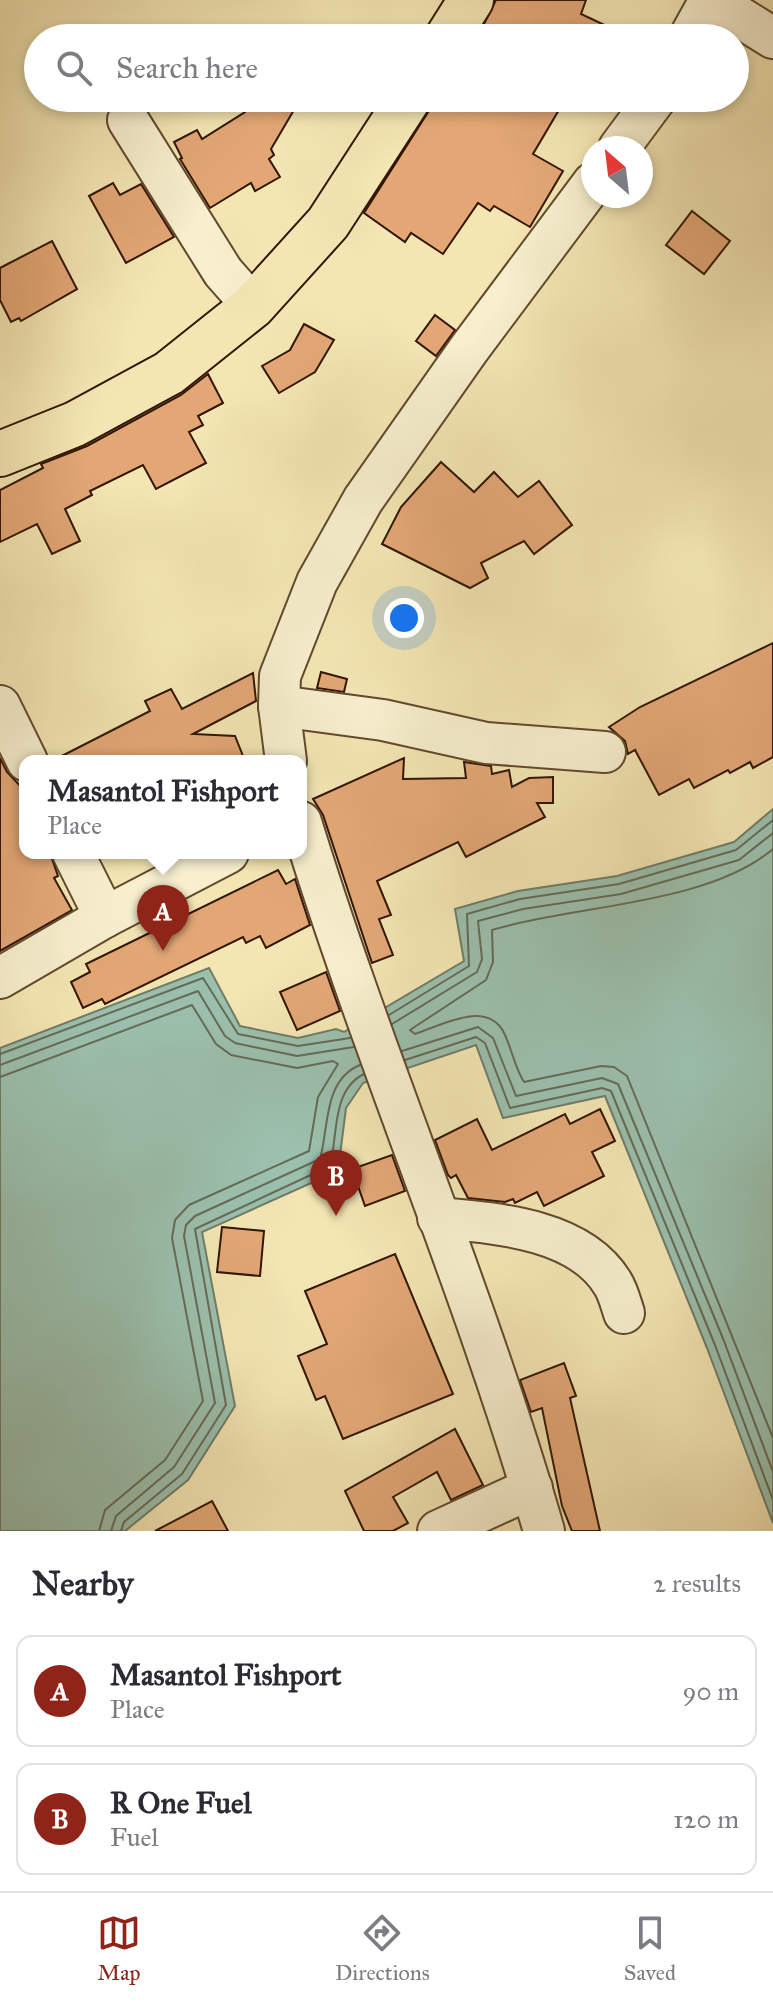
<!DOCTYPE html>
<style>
:root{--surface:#fff;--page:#f2f2f3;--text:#2b2b33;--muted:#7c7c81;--line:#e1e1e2;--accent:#8f2418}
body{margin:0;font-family:"IM FELL Great Primer",serif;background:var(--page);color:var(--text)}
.compass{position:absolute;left:581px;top:136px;width:72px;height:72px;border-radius:50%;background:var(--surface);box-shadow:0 4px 12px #0003;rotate:332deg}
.you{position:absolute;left:404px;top:618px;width:28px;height:28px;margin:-20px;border:6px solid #fff;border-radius:50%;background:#1a73e8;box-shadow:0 0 0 12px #1a73e833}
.badge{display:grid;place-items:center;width:52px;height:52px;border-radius:50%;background:var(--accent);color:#fff;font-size:26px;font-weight:700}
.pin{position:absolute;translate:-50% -66px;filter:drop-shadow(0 2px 4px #0008)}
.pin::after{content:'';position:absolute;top:42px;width:28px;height:24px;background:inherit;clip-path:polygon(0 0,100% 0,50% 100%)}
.popup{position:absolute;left:19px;top:755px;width:288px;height:104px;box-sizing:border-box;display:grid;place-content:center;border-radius:16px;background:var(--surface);filter:drop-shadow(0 2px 6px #0005);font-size:26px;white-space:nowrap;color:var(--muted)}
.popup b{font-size:30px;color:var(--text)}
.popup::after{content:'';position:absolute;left:50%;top:100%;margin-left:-16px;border:16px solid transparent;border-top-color:var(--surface)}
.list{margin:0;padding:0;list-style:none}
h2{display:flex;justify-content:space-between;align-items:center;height:104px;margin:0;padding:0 32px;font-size:34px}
h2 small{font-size:26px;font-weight:400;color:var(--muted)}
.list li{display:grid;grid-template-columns:52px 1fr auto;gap:24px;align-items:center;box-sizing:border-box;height:112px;margin:0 16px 16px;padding:0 16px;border:2px solid var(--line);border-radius:16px}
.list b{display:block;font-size:30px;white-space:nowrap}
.list p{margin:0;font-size:26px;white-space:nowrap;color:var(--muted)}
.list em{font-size:26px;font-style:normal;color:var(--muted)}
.icon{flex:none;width:44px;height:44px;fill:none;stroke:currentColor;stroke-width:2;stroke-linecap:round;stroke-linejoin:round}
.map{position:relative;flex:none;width:773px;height:1531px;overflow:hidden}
.search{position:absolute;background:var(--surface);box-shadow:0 4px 12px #0003;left:24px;right:24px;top:24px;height:88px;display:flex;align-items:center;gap:20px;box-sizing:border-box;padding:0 28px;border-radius:44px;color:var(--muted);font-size:30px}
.sheet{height:360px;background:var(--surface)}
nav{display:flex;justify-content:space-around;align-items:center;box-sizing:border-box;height:112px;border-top:2px solid var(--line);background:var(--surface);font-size:22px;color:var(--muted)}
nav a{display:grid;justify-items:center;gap:4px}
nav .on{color:var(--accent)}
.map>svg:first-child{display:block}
</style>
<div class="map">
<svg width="773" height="1531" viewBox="0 0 773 1531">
<rect width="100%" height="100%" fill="#f3e6b3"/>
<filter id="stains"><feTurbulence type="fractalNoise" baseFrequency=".0025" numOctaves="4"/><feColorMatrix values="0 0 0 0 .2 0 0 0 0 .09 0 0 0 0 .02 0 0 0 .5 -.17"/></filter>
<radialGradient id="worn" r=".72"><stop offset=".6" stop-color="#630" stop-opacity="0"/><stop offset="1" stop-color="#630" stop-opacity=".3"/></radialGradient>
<!-- water -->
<polygon fill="#9bc0ae" stroke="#717c68" stroke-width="2" points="773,809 773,1523 707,1348 605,1096 503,1118 476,1045 363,1083 346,1108 338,1171 202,1232 235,1406 188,1480 125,1531 0,1531 0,1048 209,968 240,1026 298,1038 336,1029 344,1032 464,961 455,909 518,891 617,876 734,842"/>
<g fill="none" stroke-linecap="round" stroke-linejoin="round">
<!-- shore -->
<g stroke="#666a57" stroke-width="2">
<path d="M 773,849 C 707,905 574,905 492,930 L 493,962 L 486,980 L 410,1030 L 415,1034 C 442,1025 489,998 505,1035 C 512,1050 515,1068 524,1082 L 601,1066 L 614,1067 L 627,1076 L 773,1438"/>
<polyline points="389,1015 469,966 467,914 520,899 619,884 736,850 773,820"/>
<polyline points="392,1024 477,972 482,959 478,921 523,909 621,894 739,860 773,833"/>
<polyline points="402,1051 478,1027 493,1038 516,1096 602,1078 618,1084 724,1341 773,1472"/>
<polyline points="0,1054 203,978 238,1034 298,1046 350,1038"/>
<polyline points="405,1060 476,1037 485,1043 510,1108 602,1088 611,1091 715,1345 773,1500"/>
<polyline points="0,1065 198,991 225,1036 235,1043 297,1056 354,1047"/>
<polyline points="0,1077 192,1005 216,1044 231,1055 297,1068 333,1061 338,1064 318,1097 309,1151 189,1205 175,1220 172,1238 203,1401 165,1460 105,1510 99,1531"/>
<path d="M 111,1531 L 116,1516 L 174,1467 L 215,1403 L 184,1236 L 186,1225 L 195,1216 L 320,1159 C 329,1128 323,1080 360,1065"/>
<path d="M 121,1531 L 124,1522 L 182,1474 L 226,1405 L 195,1229 L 330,1166 C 338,1137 331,1090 364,1074"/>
</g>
</g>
<!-- building -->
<g fill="#e3a776" stroke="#311500" stroke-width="2">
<polygon points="496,0 586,0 581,14 632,38 477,38"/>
<polygon points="253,98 301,98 271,149 274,155 269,159 280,177 255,191 251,183 210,208 180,159 182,158 174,142 197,130 202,139 245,112"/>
<polygon points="437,98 566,98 533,154 563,171 530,227 494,206 490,211 478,203 443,254 411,233 405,242 364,213"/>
<polygon points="113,183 120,195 141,184 174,237 126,263 89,196"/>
<polygon points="692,211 730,241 704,274 666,245"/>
<polygon points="52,241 77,289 21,321 19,318 11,322 0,300 0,268"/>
<polygon points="435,315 455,330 436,356 416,341"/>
<polygon points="304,324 334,340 315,372 279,393 262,366 290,350"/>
<polygon points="208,374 223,403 198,416 203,425 189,432 206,463 156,489 143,465 90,491 92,495 65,509 80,541 52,554 37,524 0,542 0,490 43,468 41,464 87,446 181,395"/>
<polygon points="441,462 474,492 494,472 518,497 539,481 572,525 534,554 524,541 481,563 488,578 470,588 382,544 401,507"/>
<polygon points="773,643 773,757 753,768 750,762 730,773 728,770 694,788 689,779 659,795 635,750 628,754 625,741 609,727 640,707"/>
<polygon points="321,672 347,679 344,692 317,688"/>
<polygon points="253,673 256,701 193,734 235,736 243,756 227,761 52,761 150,711 145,701 171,689 182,709"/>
<polygon points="0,758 7,772 25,791 25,853 50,853 58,876 54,878 72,910 0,951"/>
<polygon points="404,758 403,779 466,778 464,762 491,766 492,774 509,770 512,787 529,778 553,777 553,803 537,803 545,817 466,857 458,842 377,881 391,915 379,919 393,955 372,963 323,815 313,799"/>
<polygon points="278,870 286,884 295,879 310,925 266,948 260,936 246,943 243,937 105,1004 102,999 83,1008 71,982 90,972 86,964"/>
<polygon points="326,972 340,1011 297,1030 280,992"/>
<polygon points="600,1109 615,1141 592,1152 604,1176 544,1206 537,1192 515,1203 513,1199 505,1202 468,1198 456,1175 451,1178 448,1175 435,1140 477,1119 492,1150 565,1114 570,1124"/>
<polygon points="392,1155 405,1191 365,1206 352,1169"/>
<polygon points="222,1227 264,1231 260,1276 217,1272"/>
<polygon points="395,1254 453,1394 343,1439 325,1396 316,1400 298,1356 327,1344 305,1291"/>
<polygon points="564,1363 576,1396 570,1398 600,1531 572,1531 562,1506 542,1408 531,1412 520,1380"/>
<polygon points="455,1429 483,1485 451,1500 437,1472 393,1497 408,1523 393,1531 364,1531 345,1491"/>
<polygon points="212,1501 228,1531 155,1531"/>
</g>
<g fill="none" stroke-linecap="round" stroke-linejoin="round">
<defs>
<g id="minor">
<polyline points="712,0 773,38"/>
<polyline points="689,38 710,0"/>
<polyline points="128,120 223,272 253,306"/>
<polyline points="619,148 656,98"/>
<polyline points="0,706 27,761"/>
<polyline points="279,706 383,720 486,743 605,752"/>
<polyline points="286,761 279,706 280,676 317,582 363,500 469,349 593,183"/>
<path d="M 301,822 C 374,1060 475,1291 544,1531"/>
<polyline points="73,853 105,917 228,853"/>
<polyline points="0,978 105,917"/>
<path d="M 438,1218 C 494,1223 580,1228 613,1284 C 618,1292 621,1304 624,1313"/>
<polyline points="438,1531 532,1488"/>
</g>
<g id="major">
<polyline points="447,38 471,0"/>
<polyline points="0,454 75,424 169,373 253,306 328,223 409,98"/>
</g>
</defs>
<!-- minor casing -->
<use href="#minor" stroke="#62492d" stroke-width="44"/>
<!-- major casing -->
<use href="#major" stroke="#311500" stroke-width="48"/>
<!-- minor -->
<use href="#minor" stroke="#f7efce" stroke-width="40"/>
<!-- major -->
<use href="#major" stroke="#f3e6b3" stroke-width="44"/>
</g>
<rect width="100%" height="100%" filter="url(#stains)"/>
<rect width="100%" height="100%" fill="url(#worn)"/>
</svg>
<svg class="compass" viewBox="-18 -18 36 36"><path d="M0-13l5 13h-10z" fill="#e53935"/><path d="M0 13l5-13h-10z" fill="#7c7c81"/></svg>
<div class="you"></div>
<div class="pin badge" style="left:163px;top:951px">A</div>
<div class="popup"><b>Masantol Fishport</b>Place</div>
<div class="pin badge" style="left:336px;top:1216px">B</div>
<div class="search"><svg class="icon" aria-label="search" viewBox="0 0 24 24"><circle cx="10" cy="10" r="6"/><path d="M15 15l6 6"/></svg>Search here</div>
</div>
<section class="sheet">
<h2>Nearby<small>2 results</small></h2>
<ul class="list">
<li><span class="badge">A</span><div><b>Masantol Fishport</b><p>Place</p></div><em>90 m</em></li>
<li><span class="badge">B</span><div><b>R One Fuel</b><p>Fuel</p></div><em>120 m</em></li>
</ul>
</section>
<nav>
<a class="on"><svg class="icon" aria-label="map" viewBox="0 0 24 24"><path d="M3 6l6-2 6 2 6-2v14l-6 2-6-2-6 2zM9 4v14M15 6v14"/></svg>Map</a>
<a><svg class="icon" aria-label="directions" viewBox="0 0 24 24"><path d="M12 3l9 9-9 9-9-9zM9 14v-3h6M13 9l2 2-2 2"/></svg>Directions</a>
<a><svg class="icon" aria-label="saved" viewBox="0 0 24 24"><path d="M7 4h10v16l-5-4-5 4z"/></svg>Saved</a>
</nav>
